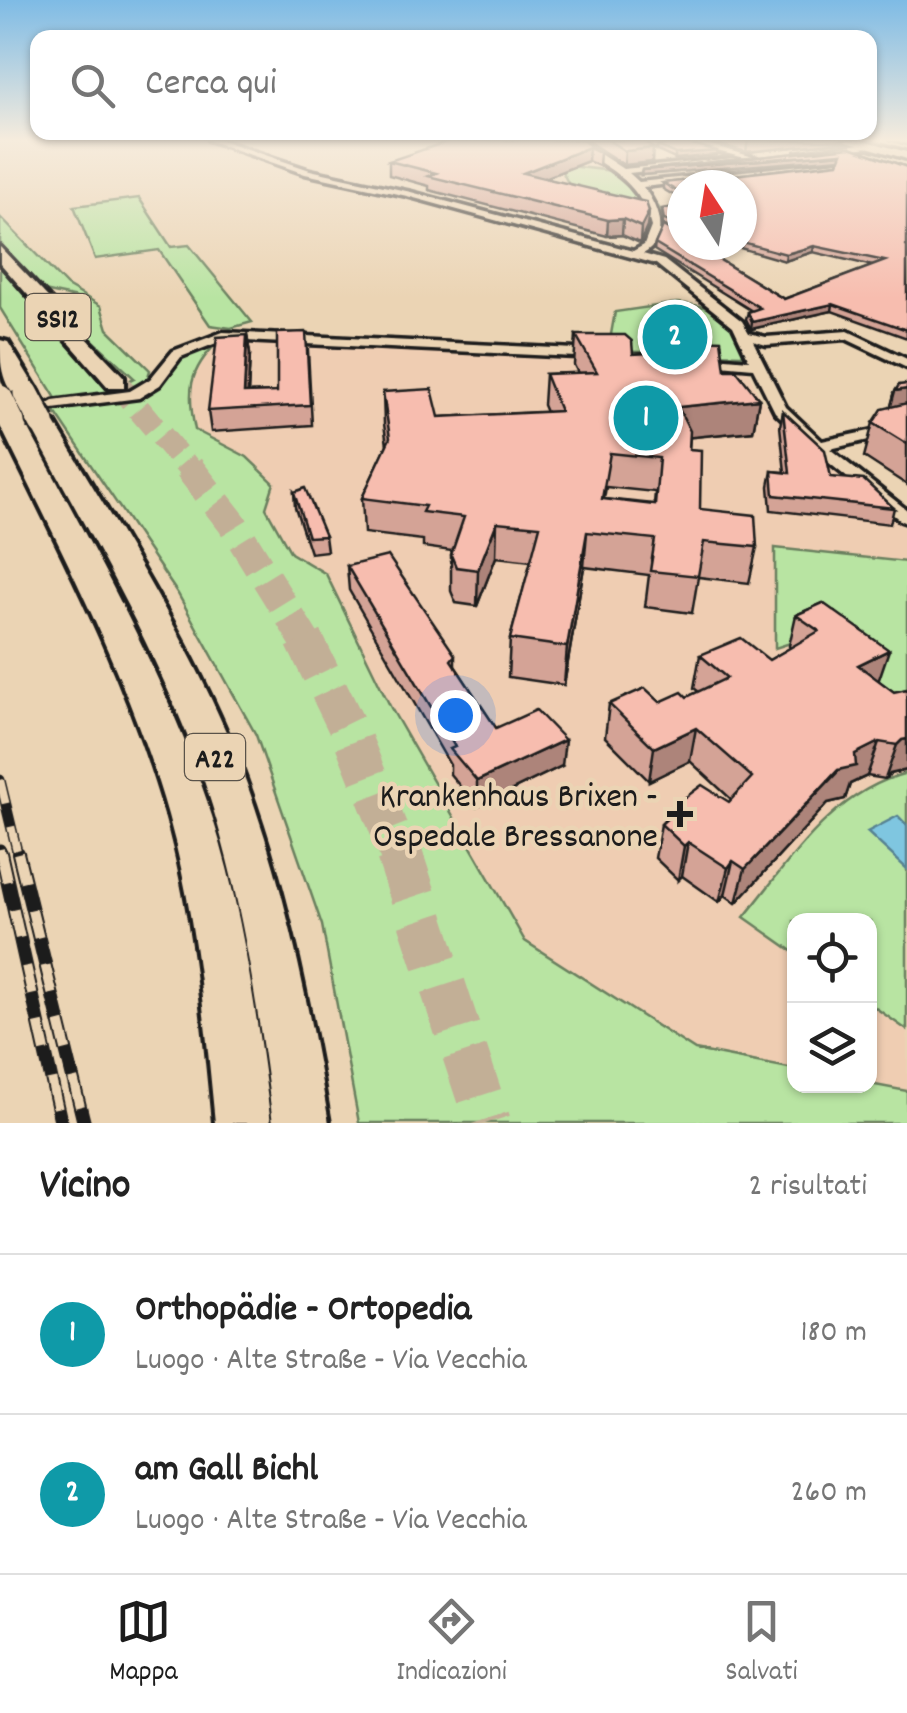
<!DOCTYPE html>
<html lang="it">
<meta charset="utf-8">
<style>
:root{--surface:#fff;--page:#f6f6f6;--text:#222;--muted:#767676;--line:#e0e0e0;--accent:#1c1c1c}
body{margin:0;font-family:Dekko,sans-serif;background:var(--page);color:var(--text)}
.controls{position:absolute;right:30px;bottom:30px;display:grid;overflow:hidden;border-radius:20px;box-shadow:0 2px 8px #0004}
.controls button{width:90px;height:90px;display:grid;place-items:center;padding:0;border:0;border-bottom:2px solid var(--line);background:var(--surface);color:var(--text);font:50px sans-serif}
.compass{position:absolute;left:667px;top:170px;width:90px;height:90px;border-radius:50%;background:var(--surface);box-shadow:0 2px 8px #0004;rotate:348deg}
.you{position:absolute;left:455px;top:715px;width:35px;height:35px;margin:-25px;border:8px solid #fff;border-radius:50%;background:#1a73e8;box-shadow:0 0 0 15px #1a73e833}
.badge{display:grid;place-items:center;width:65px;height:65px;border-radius:50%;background:var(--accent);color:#fff;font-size:32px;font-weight:700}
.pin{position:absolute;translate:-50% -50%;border:5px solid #fff;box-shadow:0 2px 10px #0006}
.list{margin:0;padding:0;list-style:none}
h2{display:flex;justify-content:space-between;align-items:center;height:130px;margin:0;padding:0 40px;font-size:42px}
h2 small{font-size:32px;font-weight:400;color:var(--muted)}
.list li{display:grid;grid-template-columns:65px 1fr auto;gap:30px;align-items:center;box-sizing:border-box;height:160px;padding:0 40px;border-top:2px solid var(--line)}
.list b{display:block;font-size:38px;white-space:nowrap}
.list p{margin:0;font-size:32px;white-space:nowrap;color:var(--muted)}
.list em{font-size:32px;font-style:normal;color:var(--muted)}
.icon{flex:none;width:55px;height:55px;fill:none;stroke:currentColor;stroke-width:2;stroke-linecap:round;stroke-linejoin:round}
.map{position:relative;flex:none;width:907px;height:1123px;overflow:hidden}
.search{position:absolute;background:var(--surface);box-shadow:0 2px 8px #0004;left:30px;right:30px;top:30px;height:110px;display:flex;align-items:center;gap:25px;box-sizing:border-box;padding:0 35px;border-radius:20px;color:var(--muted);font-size:38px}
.sheet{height:450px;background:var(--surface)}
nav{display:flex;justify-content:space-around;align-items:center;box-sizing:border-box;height:140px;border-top:2px solid var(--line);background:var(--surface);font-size:28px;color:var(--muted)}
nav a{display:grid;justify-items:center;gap:5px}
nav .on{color:var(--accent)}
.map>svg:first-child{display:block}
</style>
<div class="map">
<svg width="907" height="1123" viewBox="0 0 907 1123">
<rect width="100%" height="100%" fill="#ebd4b4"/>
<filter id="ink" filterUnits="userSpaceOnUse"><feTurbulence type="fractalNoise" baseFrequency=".01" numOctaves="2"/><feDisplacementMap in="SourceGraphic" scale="20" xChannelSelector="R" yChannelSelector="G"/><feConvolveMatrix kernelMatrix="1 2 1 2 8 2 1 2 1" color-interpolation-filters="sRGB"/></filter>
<g filter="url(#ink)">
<!-- built -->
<polygon fill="#efcdb2" points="234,338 746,366 760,399 814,454 907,530 907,1091 870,1084 870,921 794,921 794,1069 695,1050 525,941 391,708 326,574 291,553 265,508 274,483 247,457 195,430 187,392 207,352 218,342"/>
<!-- green -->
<g fill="#b8e4a2" stroke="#6a805f" stroke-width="2.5">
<polygon points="559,165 622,172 646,191 663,213 649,217 577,201"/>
<polygon points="139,198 171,247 189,245 252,322 231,328 210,325 159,250 95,259 74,206"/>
<polygon points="0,217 67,286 101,306 108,329 150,370 147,380 126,393 57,400 0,308 0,266 103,385 120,385 134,378 82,330 80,317 65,301 73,297 44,291 0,243"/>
<path d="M 677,303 C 717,307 726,311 745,348 L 742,355 L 608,351 L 615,312 Z"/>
<path d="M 218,342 C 188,371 187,392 195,430 L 247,457 L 274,483 L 266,508 L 291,553 L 326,574 L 391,708 L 525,941 L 695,1050 L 794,1069 L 794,1086 L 870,1084 L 907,1091 L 907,1123 L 359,1123 L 322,925 L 256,735 L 178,594 L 53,409 L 129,399 L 154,391 L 183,355 Z"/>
<polygon points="775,548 907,562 907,732 815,635 775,648"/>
<path d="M 907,773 L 907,1030 L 870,1004 L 870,921 L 794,921 L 794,952 L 744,917 C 791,860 832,792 907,773 Z"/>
</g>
<!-- water -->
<polygon fill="#7fc6e0" stroke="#578292" stroke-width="2.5" points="898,816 907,825 907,869 867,832"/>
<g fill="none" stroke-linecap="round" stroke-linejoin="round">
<!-- primary-tunnel-far3 -->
<polyline stroke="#c2af96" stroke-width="24" stroke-dasharray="24 11" stroke-linecap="butt" points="116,382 191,471"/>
<!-- primary-tunnel-far2 -->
<polyline stroke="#c2af96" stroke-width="30" stroke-dasharray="30 15" stroke-linecap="butt" points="189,468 232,523 305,641"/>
<!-- primary-tunnel-far1 -->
<polyline stroke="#c2af96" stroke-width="38" stroke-dasharray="38 19" stroke-linecap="butt" points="304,639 352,737 399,855"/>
<!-- primary-tunnel -->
<polyline stroke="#c2af96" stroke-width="46" stroke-dasharray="46 24" stroke-linecap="butt" points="399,853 488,1123"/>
<defs>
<g id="street">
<path d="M 208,140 L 221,140 L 310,170 L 411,192 L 633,251 L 644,245 L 651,227 C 639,176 605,170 568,140 L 578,140 L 623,169 L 734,158 L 738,160 L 629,173 L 639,182 L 839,161 L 836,165 L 643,187 C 659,207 670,239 643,254 L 664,260 L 742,321 L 749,333 L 766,337 L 848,331 L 907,359 L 907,368 L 846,339 L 766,345 L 753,341 L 786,407 L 822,441 L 907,423 L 907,431 L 830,449 L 907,510 L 907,523 L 901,521 L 823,458 L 775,412 L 753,368 L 698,363 L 698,357 L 703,356 L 749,360 L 733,326 L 656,264 L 407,196 L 305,174 Z"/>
<polygon points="666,140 693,140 757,158 753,160 681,142 646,149 650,152 646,154 634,148"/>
<polygon points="867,143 870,147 800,155 796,153"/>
<polygon points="223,332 597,350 603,354 597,358 224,340 181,357 160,385 139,398 53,409 46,405 53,401 130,391 150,379 173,351"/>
</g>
<polygon id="secondary" points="844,140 863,140 907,152 907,159"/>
<polygon id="primary" points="0,247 124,377 124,387 108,387 0,263"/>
<g id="highway">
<path d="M 0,340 L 8,342 L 39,393 L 35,398 L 26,401 C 1,394 0,361 0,340 Z"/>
<path d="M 12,414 L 25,422 C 93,550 167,677 212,816 C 244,915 257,1020 271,1123 L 215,1123 C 205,1020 196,915 168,815 C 129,678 62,552 0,425 L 3,416 Z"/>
<path d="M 42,415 L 55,423 C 120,534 192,643 239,763 C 284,879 308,1001 329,1123 L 273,1123 C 257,1000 239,875 196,758 C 152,641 88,532 29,423 Z"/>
</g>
</defs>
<!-- street casing -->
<use href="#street" stroke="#1c1c1c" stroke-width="7"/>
<!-- secondary casing -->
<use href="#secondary" stroke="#1c1c1c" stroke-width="7"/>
<!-- primary casing -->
<use href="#primary" stroke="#1c1c1c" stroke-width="8"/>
<!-- highway casing -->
<use href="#highway" stroke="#1c1c1c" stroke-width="8"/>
<!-- street -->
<use href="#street" fill="#ebd4b4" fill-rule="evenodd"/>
<!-- secondary -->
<use href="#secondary" fill="#ebd4b4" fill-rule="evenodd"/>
<!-- primary -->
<use href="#primary" fill="#ebd4b4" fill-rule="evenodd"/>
<!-- highway -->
<use href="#highway" fill="#ebd4b4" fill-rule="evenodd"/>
<defs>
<g id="rail-far1">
<polyline points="0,780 18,855"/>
<polyline points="0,849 1,855"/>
</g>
<g id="rail">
<polyline points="1,853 61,1123"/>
<polyline points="18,853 84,1123"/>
</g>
</defs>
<!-- rail-far1 casing -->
<use href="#rail-far1" stroke="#1c1c1c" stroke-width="11"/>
<!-- rail casing -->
<use href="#rail" stroke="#1c1c1c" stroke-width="14"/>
<!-- rail-far1 -->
<use href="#rail-far1" stroke="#ebd4b4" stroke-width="8" stroke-dasharray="24" stroke-linecap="butt"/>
<!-- rail -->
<use href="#rail" stroke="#ebd4b4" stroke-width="10" stroke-dasharray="29" stroke-linecap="butt"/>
<defs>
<g id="highway-bridge">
<polyline points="26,393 42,423"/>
<polyline points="0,398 12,422"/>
</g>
</defs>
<!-- highway-bridge casing -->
<use href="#highway-bridge" stroke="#1c1c1c" stroke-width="31" stroke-linecap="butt"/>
<!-- highway-bridge -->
<use href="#highway-bridge" stroke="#ebd4b4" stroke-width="25"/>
</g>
<!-- wall -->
<g fill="#d4a396" stroke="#1c1c1c" stroke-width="2.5" fill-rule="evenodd">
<polygon points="582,140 600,152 599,166 588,161 545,178 649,211 647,227 640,243 622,235 607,236 429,190 429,186 389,175 389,161"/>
<polygon points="586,140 651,140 645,142 652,162 624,165"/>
<polygon points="704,140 843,140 841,142 746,152"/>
<polygon points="889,140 907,140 907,145"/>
<polygon points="658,146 716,155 675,159 657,151"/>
<polygon points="850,147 907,167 907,338 832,311 751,329 746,319 748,312 752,311 654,250 655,244 663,226 662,209 682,206 682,231 664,226 784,299 873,266 813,252 785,261 730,245 742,245 742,185 682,185 682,200 663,189 663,183 838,163 840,158 641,175 642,170"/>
<polygon points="247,335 250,354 248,393 277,392 308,351 312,425 211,432 208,411"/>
<path d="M 576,335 L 633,354 L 668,352 L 670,338 L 725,370 L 759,399 L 753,431 L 690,437 L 689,449 L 700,509 L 757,547 L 749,583 L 698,577 L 692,613 L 645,607 L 649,575 L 584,567 L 564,685 L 508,677 L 510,639 L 531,561 L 496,557 L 477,606 L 456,603 L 451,591 L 451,555 L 452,551 L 423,547 L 423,540 L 364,533 L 362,498 L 387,445 L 384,424 L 383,392 L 439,417 L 546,412 L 543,405 L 545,374 L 578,373 L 574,365 ZM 606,487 L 655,492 L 654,504 L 604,499 Z"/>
<polygon points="907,384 907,485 864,457 873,423 891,407 895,391"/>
<polygon points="783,411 831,477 894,508 890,524 771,510 769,486 772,471 785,472 780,426"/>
<polygon points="294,492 325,536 327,551 310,553 295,507"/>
<polygon points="347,566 455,655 455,666 496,728 562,766 477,807 450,774 450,765 349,590"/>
<polygon points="823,603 879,681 894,692 907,689 907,770 890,774 885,779 867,776 850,784 845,799 828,803 736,903 725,895 719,902 682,876 678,880 655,858 661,824 664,821 666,812 729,802 731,799 690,761 649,781 605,737 609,704 660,702 687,697 699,692 694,688 700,655 769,660 790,648 789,646 796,615"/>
</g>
<!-- shaded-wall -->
<g fill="#ad847a" stroke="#1c1c1c" stroke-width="2.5">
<polygon points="748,140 843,140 841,142 746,152"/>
<polygon points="589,147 588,161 522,187 523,173"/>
<polygon points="653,148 652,162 624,165 625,151"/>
<polygon points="717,151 716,155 675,159 675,154"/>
<polygon points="842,153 841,158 641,175 642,170"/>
<polygon points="649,211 647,227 640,243 641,227"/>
<polygon points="623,219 622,235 607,236 608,220"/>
<polygon points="814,246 813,252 785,261 786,254"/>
<polygon points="833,304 832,311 751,329 752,322"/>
<polygon points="247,335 250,354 247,409 244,393"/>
<polygon points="907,389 907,420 886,424 895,391"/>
<polygon points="759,399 753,431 674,439 678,407"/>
<polygon points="497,522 496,557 477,606 478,570"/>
<polygon points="587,532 584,567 564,685 567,647"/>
<polygon points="889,650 878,682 858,665"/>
<polygon points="696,728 690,761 649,781 654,748"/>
<polygon points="907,739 907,770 890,774 885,779 897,745 902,740"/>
<polygon points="565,740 562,766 477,807 477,781"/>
<polygon points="879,742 867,776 850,784 845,799 828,803 736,903 745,869 855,754"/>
<polygon points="688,842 682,876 678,880 684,846"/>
<polygon points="733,861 725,895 719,902 728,868"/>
</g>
<!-- building -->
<g fill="#f7bdaf" stroke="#1c1c1c" stroke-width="2.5" fill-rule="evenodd">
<polygon points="452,140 582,140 600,152 589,147 523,173 646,202 649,211 641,227 623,219 608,220 428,176 436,173 389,161"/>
<polygon points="608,140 642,140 653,148 625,151"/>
<polygon points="681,141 717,151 675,154 658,146"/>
<polygon points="850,147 907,167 907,245 905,246 907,246 907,330 833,304 752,322 748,312 760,308 655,244 663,226 682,237 682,245 695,245 784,299 885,261 814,246 786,254 742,242 742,185 682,185 682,194 663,183 838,163 842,153 642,170"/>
<polygon points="682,206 682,225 664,220 662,209"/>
<polygon points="306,332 310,405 208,411 217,337 247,335 244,393 277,392 277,333"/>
<path d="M 576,335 L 625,335 L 632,341 L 633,354 L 670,352 L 670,338 L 721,340 L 725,370 L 736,370 L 759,399 L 678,407 L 690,431 L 689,449 L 701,450 L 700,509 L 755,515 L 757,547 L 704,542 L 698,576 L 650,571 L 655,539 L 587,532 L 567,647 L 510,639 L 540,526 L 497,522 L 478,570 L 456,567 L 451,555 L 464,517 L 422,512 L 425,506 L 362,498 L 390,438 L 383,392 L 432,389 L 439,417 L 560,411 L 545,374 L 597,372 ZM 610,453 L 659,458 L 655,505 L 602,499 Z"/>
<polygon points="907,384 907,389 895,391 899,385"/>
<polygon points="907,403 907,444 873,423 882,409"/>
<polygon points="783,411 825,450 831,477 864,480 894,508 774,495 772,471 790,473"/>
<polygon points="305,488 325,536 308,537 294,492"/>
<polygon points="388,556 455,655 451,660 496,728 536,710 565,740 477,781 450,749 455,747 347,566"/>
<polygon points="823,603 889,650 858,665 894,692 907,689 907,739 902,740 897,745 879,742 855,754 856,766 838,770 745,869 733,861 728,868 688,842 684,846 661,824 671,815 666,812 702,785 729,802 752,777 696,728 654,748 609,704 645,688 660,702 682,692 687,697 727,678 700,655 741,638 769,660 819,631 796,615"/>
</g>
</g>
<!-- sky -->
<linearGradient id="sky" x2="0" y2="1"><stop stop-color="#7ebbe5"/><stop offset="0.47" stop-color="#f6ecdd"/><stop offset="1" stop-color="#f6ecdd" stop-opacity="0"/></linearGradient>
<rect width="907" height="298" fill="url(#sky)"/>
<!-- markers -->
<path fill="#1c1c1c" stroke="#ebd4b4" stroke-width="4" d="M675 799h10v10h10v10h-10v10h-10v-10h-10v-10h10z"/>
<g text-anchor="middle" stroke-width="9" stroke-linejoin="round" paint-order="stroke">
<!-- shield labels -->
<g fill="#ebd4b4" stroke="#5a534a" stroke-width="2.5">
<rect x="25.5" y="294" width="65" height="46" rx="8"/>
<rect x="185" y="734" width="60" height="46" rx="8"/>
</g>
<g font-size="28" font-weight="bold" fill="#1c1c1c">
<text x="58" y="327">SS12</text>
<text x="215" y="767">A22</text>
</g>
<!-- near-poi labels -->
<g font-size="35" fill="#1c1c1c" stroke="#ebd4b4" text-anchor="end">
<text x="658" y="806">Krankenhaus Brixen -<tspan x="658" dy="40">Ospedale Bressanone</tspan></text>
</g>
</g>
</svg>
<div class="controls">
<button><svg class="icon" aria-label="locate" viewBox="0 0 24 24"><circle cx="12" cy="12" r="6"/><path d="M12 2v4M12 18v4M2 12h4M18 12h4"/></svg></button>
<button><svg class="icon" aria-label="layers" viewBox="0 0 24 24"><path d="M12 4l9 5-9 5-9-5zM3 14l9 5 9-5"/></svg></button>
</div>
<svg class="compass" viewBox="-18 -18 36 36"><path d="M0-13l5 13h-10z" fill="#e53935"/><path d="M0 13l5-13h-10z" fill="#767676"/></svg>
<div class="you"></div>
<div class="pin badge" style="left:646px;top:418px;background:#0f9aa8">1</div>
<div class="pin badge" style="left:675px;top:337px;background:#0f9aa8">2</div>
<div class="search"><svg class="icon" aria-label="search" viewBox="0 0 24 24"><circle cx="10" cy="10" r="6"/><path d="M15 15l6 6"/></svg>Cerca qui</div>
</div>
<section class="sheet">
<h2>Vicino<small>2 risultati</small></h2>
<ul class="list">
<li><span class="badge" style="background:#0f9aa8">1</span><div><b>Orthopädie - Ortopedia</b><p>Luogo · Alte Straße - Via Vecchia</p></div><em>180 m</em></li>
<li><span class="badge" style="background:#0f9aa8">2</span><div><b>am Gall Bichl</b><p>Luogo · Alte Straße - Via Vecchia</p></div><em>260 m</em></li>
</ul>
</section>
<nav>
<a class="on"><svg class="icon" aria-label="map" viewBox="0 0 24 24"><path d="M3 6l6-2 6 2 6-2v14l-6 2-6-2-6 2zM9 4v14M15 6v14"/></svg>Mappa</a>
<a><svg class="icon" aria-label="directions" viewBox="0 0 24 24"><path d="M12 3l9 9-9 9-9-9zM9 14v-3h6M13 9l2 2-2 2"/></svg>Indicazioni</a>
<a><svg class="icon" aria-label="saved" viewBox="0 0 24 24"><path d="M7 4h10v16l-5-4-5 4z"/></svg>Salvati</a>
</nav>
